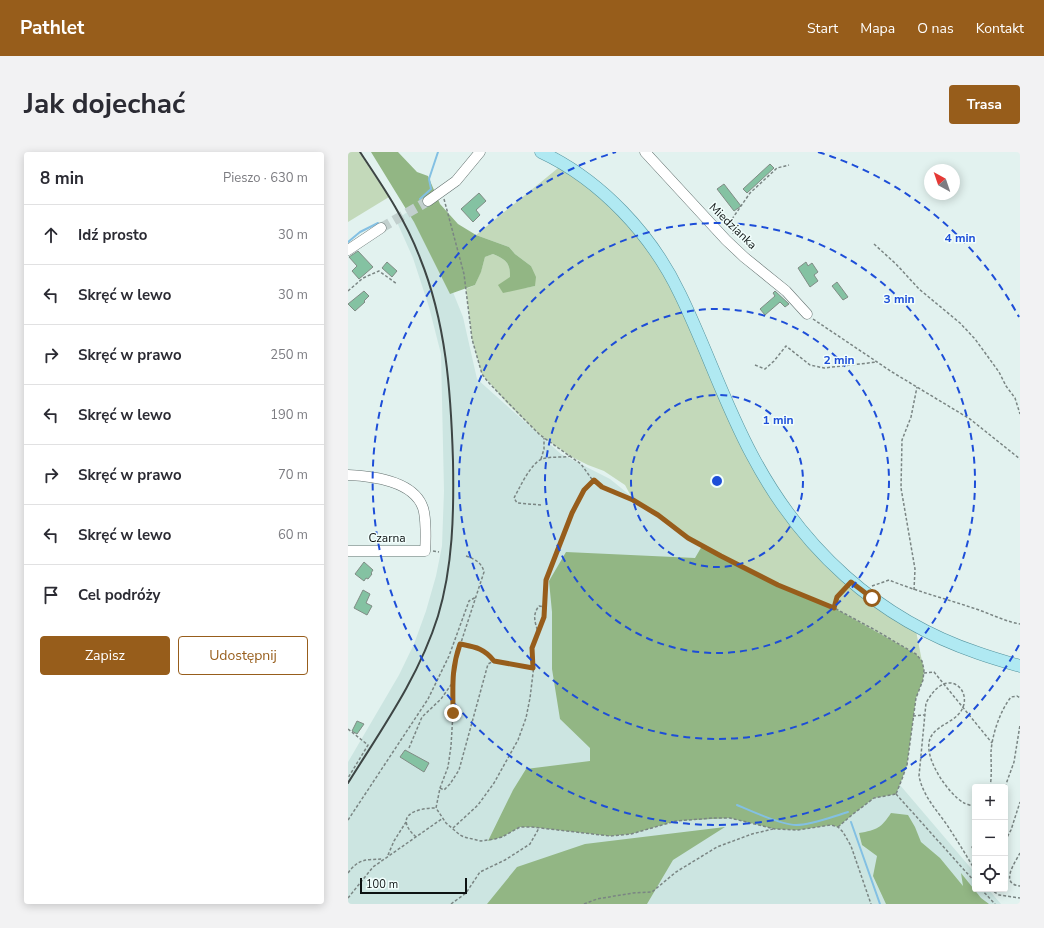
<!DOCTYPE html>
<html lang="pl">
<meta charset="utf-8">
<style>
:root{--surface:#fff;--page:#f2f2f3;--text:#2b2b33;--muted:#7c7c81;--line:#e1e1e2;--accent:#975d1b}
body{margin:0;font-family:"Nunito Sans",sans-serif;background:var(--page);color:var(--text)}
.controls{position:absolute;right:12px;bottom:12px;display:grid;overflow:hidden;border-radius:4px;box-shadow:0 2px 10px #0003}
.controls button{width:36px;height:36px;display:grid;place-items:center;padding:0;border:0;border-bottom:1px solid var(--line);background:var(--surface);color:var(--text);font:20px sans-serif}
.compass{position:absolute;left:576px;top:12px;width:36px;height:36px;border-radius:50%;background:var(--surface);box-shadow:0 2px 10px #0003;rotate:320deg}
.scale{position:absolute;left:12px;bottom:10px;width:107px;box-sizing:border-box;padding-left:4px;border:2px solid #0d1212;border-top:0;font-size:11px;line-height:14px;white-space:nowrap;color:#0d1212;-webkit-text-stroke:3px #f1fefc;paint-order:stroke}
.stop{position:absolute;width:12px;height:12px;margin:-9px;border:3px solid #975d1b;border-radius:50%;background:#fff}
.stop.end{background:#975d1b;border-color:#fff;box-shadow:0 1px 4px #0008}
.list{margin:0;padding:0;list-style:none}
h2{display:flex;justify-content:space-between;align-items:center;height:52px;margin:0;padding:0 16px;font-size:17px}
h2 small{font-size:13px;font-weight:400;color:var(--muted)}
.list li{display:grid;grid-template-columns:26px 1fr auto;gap:12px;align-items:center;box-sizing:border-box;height:60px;padding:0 16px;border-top:1px solid var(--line)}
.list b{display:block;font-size:15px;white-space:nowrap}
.list em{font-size:13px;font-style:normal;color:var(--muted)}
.actions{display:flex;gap:8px;padding:12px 16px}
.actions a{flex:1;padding:9px 0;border:1px solid var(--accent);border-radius:4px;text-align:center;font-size:14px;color:var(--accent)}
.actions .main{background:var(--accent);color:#fff}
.icon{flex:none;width:22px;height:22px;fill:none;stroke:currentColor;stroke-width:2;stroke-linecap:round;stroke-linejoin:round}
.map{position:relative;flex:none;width:672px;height:752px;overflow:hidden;border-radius:4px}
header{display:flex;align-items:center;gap:24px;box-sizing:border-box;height:56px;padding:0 20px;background:var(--accent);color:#fff}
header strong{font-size:19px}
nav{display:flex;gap:22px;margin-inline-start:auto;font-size:14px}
.intro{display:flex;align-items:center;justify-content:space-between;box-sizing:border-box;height:96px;padding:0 24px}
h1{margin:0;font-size:28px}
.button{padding:10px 18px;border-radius:4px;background:var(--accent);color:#fff;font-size:14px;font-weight:700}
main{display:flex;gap:24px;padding:0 24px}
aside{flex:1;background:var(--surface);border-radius:4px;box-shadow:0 2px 10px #0003}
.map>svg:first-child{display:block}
</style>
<header>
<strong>Pathlet</strong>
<nav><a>Start</a><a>Mapa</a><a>O nas</a><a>Kontakt</a></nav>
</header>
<div class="intro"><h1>Jak dojechać</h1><a class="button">Trasa</a></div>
<main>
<aside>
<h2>8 min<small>Pieszo · 630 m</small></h2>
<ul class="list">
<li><svg class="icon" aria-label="ahead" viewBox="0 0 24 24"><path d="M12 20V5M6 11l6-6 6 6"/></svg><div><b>Idź prosto</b></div><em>30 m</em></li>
<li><svg class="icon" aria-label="left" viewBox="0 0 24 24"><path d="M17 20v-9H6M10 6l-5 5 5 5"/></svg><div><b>Skręć w lewo</b></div><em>30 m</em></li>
<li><svg class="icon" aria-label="right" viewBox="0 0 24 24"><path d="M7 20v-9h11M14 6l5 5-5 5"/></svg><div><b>Skręć w prawo</b></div><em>250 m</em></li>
<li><svg class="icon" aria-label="left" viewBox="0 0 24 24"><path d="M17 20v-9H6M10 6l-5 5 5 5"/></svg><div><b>Skręć w lewo</b></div><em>190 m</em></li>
<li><svg class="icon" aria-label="right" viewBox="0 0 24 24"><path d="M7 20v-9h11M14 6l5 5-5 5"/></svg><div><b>Skręć w prawo</b></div><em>70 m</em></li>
<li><svg class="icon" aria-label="left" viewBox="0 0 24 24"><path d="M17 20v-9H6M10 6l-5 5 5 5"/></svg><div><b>Skręć w lewo</b></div><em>60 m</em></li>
<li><svg class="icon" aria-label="arrive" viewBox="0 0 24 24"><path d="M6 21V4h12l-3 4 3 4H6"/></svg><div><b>Cel podróży</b></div></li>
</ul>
<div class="actions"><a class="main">Zapisz</a><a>Udostępnij</a></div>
</aside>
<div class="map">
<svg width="672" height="752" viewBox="0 0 672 752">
<rect width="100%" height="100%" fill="#e2f2ef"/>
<!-- built -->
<polygon fill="#cce5e1" points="58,61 68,61 92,108 115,165 129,227 213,302 262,327 321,375 379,414 546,626 627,721 627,737 640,737 653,752 0,752 0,610 51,523 66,492 78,459 88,424 94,394 96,339 93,202 81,155 65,106 48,68"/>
<!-- green -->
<g fill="#c3d9ba">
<polygon points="0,0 11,0 41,45 0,70"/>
<path d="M 215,12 L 244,33 L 313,109 L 389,273 L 459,386 L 567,474 L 574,509 L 568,502 L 479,452 L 430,433 L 340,386 L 310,363 L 285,348 L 277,333 L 256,319 L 240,313 L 224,305 L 192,283 L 158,250 L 134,222 L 124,187 L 118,137 L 127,133 L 133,119 L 137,105 L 145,102 C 158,108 162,110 162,125 L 177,136 L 187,134 L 183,114 L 167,102 L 161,95 L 128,83 Z"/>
</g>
<!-- forest -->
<g fill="#92b684">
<path d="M 23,0 L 50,0 L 69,20 L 80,24 L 92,52 L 110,72 L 128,83 L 161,95 L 167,102 L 183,114 L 188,125 L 187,134 L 155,141 L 150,133 L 162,125 C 162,110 158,108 145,102 L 137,105 L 133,120 L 127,133 L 102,142 L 66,70 Z"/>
<polygon points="354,394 430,433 479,452 568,502 574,509 576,518 575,528 568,546 559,613 554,627 548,642 526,646 505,662 490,675 483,673 450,678 427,677 382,666 328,669 283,682 262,684 184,675 172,675 154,685 140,689 165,638 178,617 242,609 242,596 212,567 204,517 204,460 201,429 218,400 347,406"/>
<path d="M 543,661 L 560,663 L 567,675 L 573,690 L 592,706 L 615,734 L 613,721 L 633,746 L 641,752 L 538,752 L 525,724 L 529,704 L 514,693 L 511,681 C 529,678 533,676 543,661 Z"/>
<polygon points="377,675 325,708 299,752 139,752 169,715 237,692"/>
</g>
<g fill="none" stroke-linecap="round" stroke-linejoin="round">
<!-- stream -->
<g stroke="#83c0e3" stroke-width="2">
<polyline points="72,47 83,37 81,27 90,0"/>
<polyline points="0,90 12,80 30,71"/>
<path d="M 389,653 C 403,659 433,673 448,673 C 465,673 483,665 500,660"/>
<polyline points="503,670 532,752"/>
</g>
</g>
<!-- building -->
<g fill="#84c2a2" stroke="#808c85">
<polygon points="422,12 426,16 399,41 395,37"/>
<polygon points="376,32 393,54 386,59 369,37"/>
<polygon points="131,41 138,49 128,58 132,63 125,70 113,57"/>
<polygon points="10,99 25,115 11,127 4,119 9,114 1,105"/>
<polygon points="39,110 49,119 44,125 34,116"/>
<polygon points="458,110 460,114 464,111 470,120 466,123 470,129 462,135 450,116"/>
<polygon points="489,130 500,145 495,148 484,134"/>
<polygon points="16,139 21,144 16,149 17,150 7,159 0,152"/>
<polygon points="427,139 441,152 437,155 432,150 417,163 412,157 427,144 425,141"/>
<polygon points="16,410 25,418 23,421 24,422 20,427 18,426 16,429 7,422"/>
<polygon points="15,438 22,442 18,451 24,454 19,463 6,456"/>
<polygon points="9,569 16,572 9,582 4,579"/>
<polygon points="57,598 81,611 76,620 52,605"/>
</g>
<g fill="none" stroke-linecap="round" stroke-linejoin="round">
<!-- minor-tunnel -->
<polyline stroke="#c2d0ce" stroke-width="10" stroke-dasharray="10 5" stroke-linecap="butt" points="33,76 80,49"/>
<defs>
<g id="minor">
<polyline points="297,0 378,88 396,105 438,139 459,162"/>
<polyline points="80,49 108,29 132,0"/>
<polyline points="0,98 33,76"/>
<path d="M 0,323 C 24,324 66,329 75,356 C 78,365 78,388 77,399 L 0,399"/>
</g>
<path id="major" d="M 193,0 C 253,28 304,83 332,142 C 358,195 376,251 404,303 C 453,396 529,467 630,501 C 644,506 658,510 672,514"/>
</defs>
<!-- minor casing -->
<use href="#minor" stroke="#63716f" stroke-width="11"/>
<!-- major casing -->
<use href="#major" stroke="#55949e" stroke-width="13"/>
<!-- path -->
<g stroke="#7a8583" stroke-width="1.5" stroke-dasharray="3 2" stroke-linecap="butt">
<polyline points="96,47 116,122 124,187 134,222 140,230 175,266 192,283 233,312 243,326 254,335 285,348 310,363 340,386 373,404 430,433 479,452 527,478 568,502 574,509 576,518 575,528 568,546 559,613 554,627 548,642"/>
<polyline points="385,82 384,67 402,41 429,16 441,13"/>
<polyline points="526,92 548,112 571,137 612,171 627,187 651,220 658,234 667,246 672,262"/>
<polyline points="0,139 15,126 31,119 49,132"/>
<polyline points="465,167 544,220 622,267 672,307"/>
<polyline points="407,213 417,217 426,209 438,194 462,213 476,216 529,210"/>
<polyline points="193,307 196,297 196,286"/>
<path d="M 193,353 L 169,351 L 166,346 C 172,335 183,311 194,307 C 203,304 214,306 223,304"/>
<polyline points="85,399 91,400"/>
<path d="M 118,404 C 127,407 134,411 136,420 L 107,509 L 105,526 L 105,561 L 103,594 L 100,615 L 92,636 L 88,656 L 98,671 L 112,683 L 116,685 L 133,689 L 147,687 L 154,685 L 172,675 L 184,675 L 262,684 L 283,682 L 328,669 L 365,666 L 382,666 L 427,677 L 450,678 L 483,673 L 490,675 L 495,680 L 503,694 L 523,752"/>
<path d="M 524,434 L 541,428 C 568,439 595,446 622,455 C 639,460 655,469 672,472"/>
<polyline points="566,438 567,417 553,336 554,288 563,265 569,235"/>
<polyline points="196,454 198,428 224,361 236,338 246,328"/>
<polyline points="486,456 489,445 497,435"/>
<path d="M 113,493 C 127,495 137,496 146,509"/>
<polyline points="576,521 586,520 644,591"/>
<polyline points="565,564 576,563"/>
<polyline points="0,577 20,593 0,626"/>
<polyline points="61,596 74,565 93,547 105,530"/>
<path d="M 642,635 C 644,624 643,612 643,600 C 644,583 652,559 663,545 L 669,544 L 672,546"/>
<polyline points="657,635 666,610 672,573"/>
<polyline points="92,636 96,638 102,632 111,618 140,512 146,509 185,516"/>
<polyline points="548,642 627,730"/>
<path d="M 627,653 L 624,654 C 622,653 618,652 616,651 C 600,642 571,601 584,583 C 592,571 612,569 616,552 C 619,537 605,525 592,534 C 586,538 582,544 578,551 L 571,624 C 575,644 588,657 599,673 C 609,688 618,703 627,718"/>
<polyline points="0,668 80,547 101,504 121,449 128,445"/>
<polyline points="490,675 505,662 526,646 548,642"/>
<path d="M 105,676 L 130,653 L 146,631 L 170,588 L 178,566 L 182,546 L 186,513 L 184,496 L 196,465 L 196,455 L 191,454 C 184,463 187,470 190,480"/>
<path d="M 68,685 C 45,664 67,656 88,656"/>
<polyline points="627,685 624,695 627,700"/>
<polyline points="657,689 663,678 672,650"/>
<path d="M 672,701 C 666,712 652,732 672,734"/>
<polyline points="40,703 46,689 58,670"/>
<path d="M 0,721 C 11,706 18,708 35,707"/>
<polyline points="633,737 647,752"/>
<polyline points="642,737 651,743 672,746"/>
<polyline points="0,746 25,715 95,666"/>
<polyline points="103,752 118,741 132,720 157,708 182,692 191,676"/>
<polyline points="236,752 249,747 285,741 304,740 328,720 369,695 404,682 425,677"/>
</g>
<!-- minor -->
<use href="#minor" stroke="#fff" stroke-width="10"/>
<!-- major -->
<use href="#major" stroke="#b0e9f2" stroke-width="12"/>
<!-- rail -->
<path stroke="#3d4544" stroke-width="2" d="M 0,631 C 33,578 71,525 90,464 C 105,414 106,361 105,309 C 103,240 98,170 72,106 C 58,68 34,33 12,0"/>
</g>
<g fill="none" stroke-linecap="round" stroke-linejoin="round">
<!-- route -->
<path stroke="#975d1b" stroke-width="5" d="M 105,561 C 105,535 103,518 112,492 C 127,495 136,496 146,509 L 185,516 L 184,496 L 196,465 L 198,428 L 224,361 L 236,338 L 246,328 L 254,335 L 285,348 L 310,363 L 340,386 L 373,404 L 430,433 L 486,456 L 489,445 L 503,430 L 524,446"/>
</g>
<!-- distance rings -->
<g fill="none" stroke="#1d4ed8" stroke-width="2" stroke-dasharray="7 5">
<circle cx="369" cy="329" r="86"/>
<circle cx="369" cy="329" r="172"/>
<circle cx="369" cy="329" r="258"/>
<path d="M671 493A344 344 0 1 1 268 0M470 0A344 344 0 0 1 671 165"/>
</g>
<g text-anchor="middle" stroke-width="3" stroke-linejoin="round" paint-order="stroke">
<!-- street labels -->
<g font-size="12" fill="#0d1212" stroke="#f1fefc">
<text transform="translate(385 74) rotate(44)" y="4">Miedzianka</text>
<text x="39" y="390">Czarna</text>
</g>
</g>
<circle cx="369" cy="329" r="6" fill="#1d4ed8" stroke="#f1fefc" stroke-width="2"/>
<g font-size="12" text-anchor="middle" font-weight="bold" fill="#1d4ed8" stroke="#f1fefc" stroke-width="3" stroke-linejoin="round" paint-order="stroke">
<text x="612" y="90">4 min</text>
<text x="551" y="151">3 min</text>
<text x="491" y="212">2 min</text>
<text x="430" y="272">1 min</text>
</g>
</svg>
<div class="controls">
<button>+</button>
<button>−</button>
<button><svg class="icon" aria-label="locate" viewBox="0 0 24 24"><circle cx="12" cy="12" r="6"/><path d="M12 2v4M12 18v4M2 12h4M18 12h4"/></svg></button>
</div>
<svg class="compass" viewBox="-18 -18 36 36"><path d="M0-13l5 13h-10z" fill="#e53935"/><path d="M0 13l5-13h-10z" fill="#7c7c81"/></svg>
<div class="scale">100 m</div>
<div class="stop" style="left:524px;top:446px"></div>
<div class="stop end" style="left:105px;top:561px"></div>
</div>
</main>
